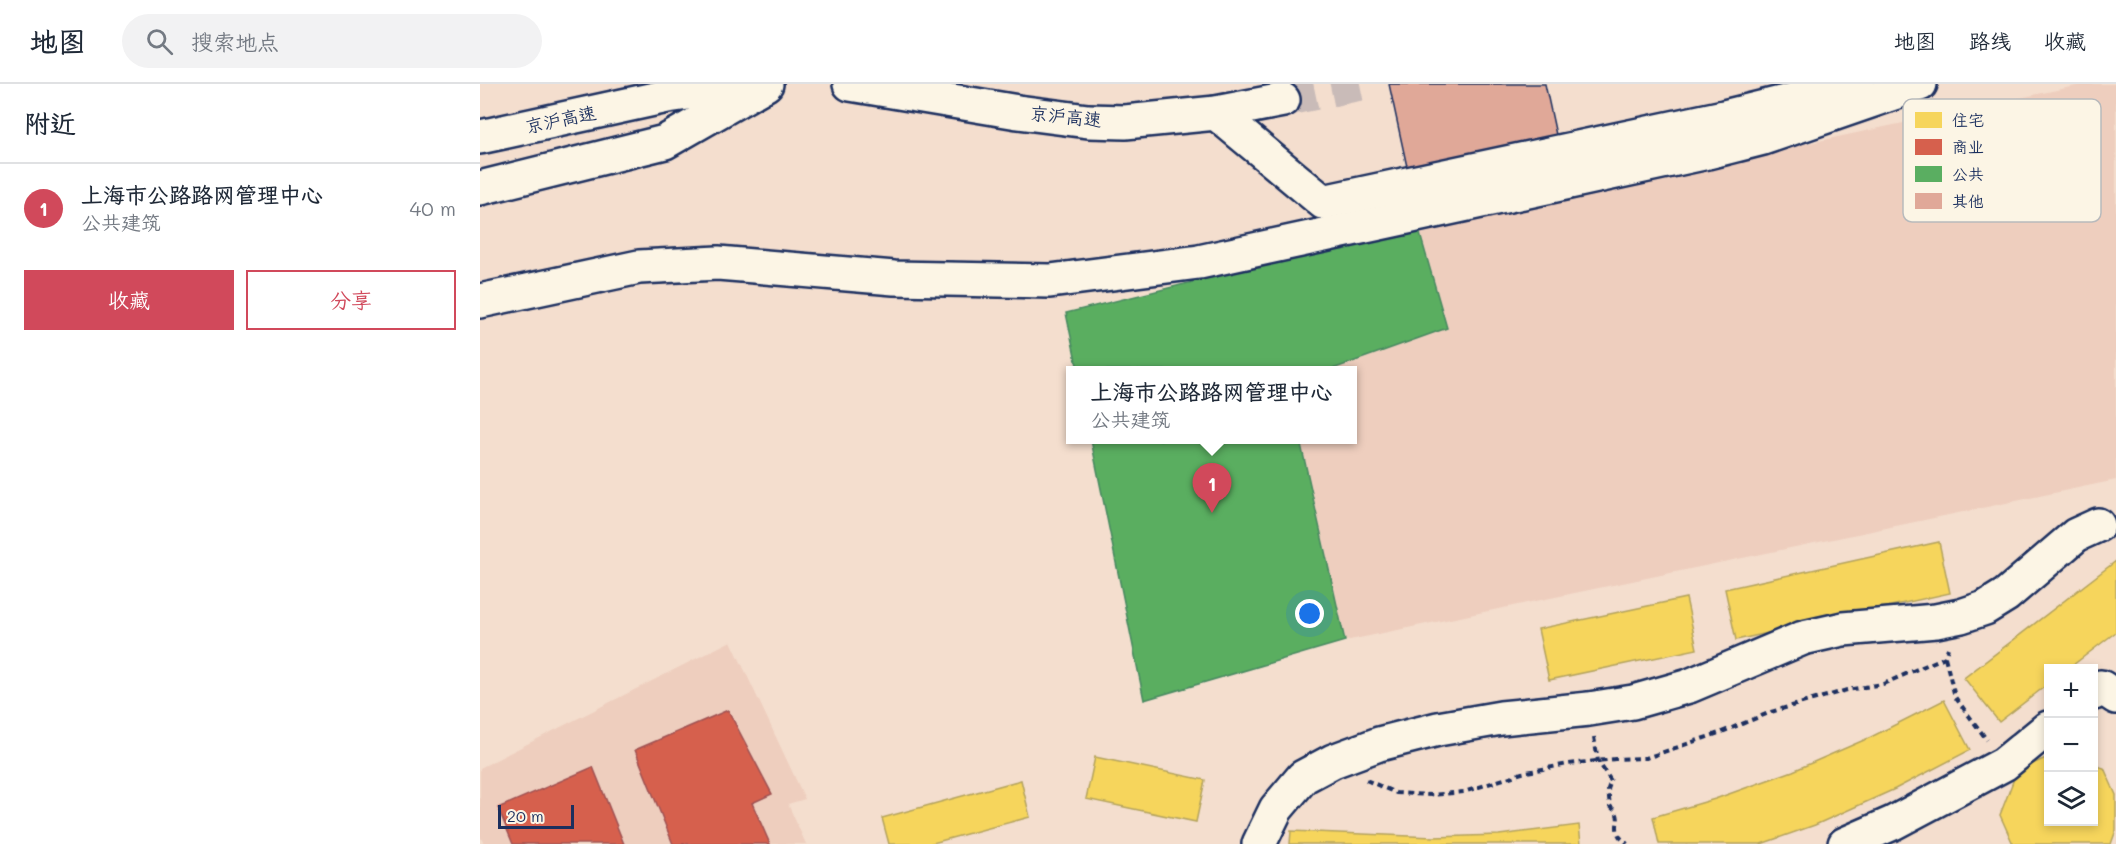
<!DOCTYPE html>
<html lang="zh">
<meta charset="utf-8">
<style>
:root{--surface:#fff;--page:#f2f2f3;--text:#1f2937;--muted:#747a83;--line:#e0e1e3;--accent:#d1495b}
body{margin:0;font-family:Mali,"LXGW WenKai TC",sans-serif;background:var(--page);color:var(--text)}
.controls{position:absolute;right:18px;bottom:18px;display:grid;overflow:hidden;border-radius:0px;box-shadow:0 3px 9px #0003}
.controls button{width:54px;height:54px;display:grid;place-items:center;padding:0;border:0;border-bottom:2px solid var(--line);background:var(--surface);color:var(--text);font:30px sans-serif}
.scale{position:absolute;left:18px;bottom:15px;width:76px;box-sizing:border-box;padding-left:6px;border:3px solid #1b2f5e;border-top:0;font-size:16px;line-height:21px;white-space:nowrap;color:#1b2f5e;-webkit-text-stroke:4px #fcf5e5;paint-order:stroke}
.you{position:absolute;left:830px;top:530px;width:21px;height:21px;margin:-15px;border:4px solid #fff;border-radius:50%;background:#1a73e8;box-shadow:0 0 0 9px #1a73e833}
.badge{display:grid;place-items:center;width:39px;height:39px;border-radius:50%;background:var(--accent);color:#fff;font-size:20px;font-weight:700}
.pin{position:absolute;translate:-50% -50px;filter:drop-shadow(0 2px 3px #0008)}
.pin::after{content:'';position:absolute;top:32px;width:21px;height:18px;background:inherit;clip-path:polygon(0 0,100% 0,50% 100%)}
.popup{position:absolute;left:586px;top:282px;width:291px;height:78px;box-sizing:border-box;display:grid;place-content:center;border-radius:0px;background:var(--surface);filter:drop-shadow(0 2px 4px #0005);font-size:20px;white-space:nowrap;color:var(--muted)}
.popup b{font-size:22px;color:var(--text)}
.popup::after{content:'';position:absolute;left:50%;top:100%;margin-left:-12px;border:12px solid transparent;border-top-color:var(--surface)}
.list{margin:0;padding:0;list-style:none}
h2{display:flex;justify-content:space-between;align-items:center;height:78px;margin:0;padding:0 24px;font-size:26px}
h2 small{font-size:20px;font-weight:400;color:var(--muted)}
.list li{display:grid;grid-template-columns:39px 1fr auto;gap:18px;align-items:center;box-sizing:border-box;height:90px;padding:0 24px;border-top:2px solid var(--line)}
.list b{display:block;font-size:22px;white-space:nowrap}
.list p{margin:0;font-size:20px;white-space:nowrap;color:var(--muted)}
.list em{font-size:20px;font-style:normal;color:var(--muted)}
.actions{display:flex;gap:12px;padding:18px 24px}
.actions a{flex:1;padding:14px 0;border:2px solid var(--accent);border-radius:0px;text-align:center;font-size:21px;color:var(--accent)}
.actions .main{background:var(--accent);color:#fff}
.icon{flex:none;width:33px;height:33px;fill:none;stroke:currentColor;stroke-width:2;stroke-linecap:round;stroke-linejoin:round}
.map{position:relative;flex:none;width:1636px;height:760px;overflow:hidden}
header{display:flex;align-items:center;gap:36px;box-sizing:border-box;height:84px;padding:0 30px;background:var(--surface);border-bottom:2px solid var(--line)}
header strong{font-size:28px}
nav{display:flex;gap:33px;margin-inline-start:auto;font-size:21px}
.search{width:420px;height:54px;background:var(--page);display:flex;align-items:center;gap:15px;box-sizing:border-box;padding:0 21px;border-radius:33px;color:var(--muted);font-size:22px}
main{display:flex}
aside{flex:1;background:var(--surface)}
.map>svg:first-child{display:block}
</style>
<header>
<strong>地图</strong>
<div class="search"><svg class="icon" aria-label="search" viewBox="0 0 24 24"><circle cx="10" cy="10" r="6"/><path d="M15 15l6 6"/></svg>搜索地点</div>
<nav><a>地图</a><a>路线</a><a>收藏</a></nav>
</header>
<main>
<aside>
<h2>附近<small></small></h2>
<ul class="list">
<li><span class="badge">1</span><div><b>上海市公路路网管理中心</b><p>公共建筑</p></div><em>40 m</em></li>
</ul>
<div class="actions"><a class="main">收藏</a><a>分享</a></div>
</aside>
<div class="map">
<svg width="1636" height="760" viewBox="0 0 1636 760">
<rect width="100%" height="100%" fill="#f4dece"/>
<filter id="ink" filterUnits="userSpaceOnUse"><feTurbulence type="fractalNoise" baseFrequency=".0167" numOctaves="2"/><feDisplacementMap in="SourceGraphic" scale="12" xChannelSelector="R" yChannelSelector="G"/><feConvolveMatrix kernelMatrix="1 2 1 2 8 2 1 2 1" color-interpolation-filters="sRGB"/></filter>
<g filter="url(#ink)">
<!-- built -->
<g fill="#eecebe">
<polygon points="1605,0 1636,0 1636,396 865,557 820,356 873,356 873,286 850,286 967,244 938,143"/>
<polygon points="251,557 325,715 308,720 326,760 4,760 0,752 0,684"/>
</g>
<!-- homes -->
<g fill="#f6d55c" stroke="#b4a35d" stroke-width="1.5">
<polygon points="1459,458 1470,509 1256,556 1245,505"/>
<polygon points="1636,477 1636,548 1589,584 1568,584 1568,600 1519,638 1484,594"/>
<polygon points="1206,514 1217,565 1069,596 1058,545"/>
<polygon points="1464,616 1490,666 1415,705 1335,741 1281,760 1179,760 1173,733 1235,715 1313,687 1391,653"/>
<polygon points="615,673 725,696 716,738 606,715"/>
<polygon points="1568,673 1568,738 1614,738 1614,681 1624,684 1636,711 1636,746 1631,760 1533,760 1520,731 1537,687"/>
<polygon points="541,696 550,733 449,760 409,760 402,734"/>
<polygon points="1099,741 1101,760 810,760 811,747 954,753 1019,751"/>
</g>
<!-- shops -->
<g fill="#d6604d" stroke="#9e5152" stroke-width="1.5">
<polygon points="248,626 292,710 272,719 290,760 193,760 155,666"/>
<polygon points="113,683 144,760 33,760 18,724"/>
</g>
<!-- public -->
<g fill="#5aae61" stroke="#478860" stroke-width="1.5">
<polygon points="938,143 967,244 850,286 598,286 586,229"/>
<polygon points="611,356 820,356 865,557 664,616"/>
</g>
<!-- building -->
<polygon fill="#e0a898" stroke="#1b2f5e" stroke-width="1.5" points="909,0 1065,0 1078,60 929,92"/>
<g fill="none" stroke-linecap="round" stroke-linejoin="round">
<!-- highway-tunnel -->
<polyline stroke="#c9bbb8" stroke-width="33" stroke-dasharray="33 16" stroke-linecap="butt" points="803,16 880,0"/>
<defs>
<g id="minor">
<polyline points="0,217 159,183 238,179 414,194 570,197 719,178 1228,68 1283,54 1440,0"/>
<polyline points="1614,609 1621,603 1636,613"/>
<polyline points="779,760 796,725 823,693 853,677 899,660 958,645 1021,634 1109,625 1153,618 1209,602 1323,554 1363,545 1456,537 1481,532 1505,524 1526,511 1596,451 1618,441"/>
<polyline points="1365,760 1413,739 1524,680 1568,644"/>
</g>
<g id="highway">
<polyline points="370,0 538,28 608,37 645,38 736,29 803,16"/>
<polyline points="736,29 843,118 1244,33 1378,0"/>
<polyline points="0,53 188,12 268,0"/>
<polyline points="0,104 185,58 286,0"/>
</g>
</defs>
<!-- minor casing -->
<use href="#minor" stroke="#1b2f5e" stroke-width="38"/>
<!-- highway casing -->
<use href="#highway" stroke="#1b2f5e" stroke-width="38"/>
<!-- path -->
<g stroke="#1b2f5e" stroke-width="4" stroke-dasharray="6 4.5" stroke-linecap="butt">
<polyline points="1465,573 1475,613 1507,656"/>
<path d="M 1114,653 L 1118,677 L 1131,697 L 1128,705 L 1130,722 C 1144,734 1134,736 1138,749 C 1139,754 1144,756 1147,760"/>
<polyline points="886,696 916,709 951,711 984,708 1042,689 1088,680 1135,675 1166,674 1242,648 1291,628 1367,606 1403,600 1465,573 1468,564"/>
</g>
<!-- minor -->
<use href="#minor" stroke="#fcf5e5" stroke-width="33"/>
<!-- highway -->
<use href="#highway" stroke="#fcf5e5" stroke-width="33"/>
</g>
</g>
<g text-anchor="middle" stroke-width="6" stroke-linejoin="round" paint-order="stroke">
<!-- street labels -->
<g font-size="18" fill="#1b2f5e" stroke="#fcf5e5">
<text transform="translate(586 33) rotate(6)" y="6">京沪高速</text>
<text transform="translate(81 36) rotate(-12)" y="6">京沪高速</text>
</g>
</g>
<!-- legend -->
<rect x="1423" y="15" width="198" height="123" rx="9" fill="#fcf5e5" stroke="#b8babc" stroke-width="1.5"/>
<rect x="1435" y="28" width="27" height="16" fill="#f6d55c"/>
<rect x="1435" y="55" width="27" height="16" fill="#d6604d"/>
<rect x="1435" y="82" width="27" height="16" fill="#5aae61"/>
<rect x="1435" y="109" width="27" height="16" fill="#e0a898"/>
<g font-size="16" fill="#1b2f5e">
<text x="1472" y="42">住宅</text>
<text x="1472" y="69">商业</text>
<text x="1472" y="96">公共</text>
<text x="1472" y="123">其他</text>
</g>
</svg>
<div class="controls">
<button>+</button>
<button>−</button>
<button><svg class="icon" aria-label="layers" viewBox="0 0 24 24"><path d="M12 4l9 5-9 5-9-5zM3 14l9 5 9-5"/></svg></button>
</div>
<div class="scale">20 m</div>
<div class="you"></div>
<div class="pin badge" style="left:732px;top:429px">1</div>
<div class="popup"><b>上海市公路路网管理中心</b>公共建筑</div>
</div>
</main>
